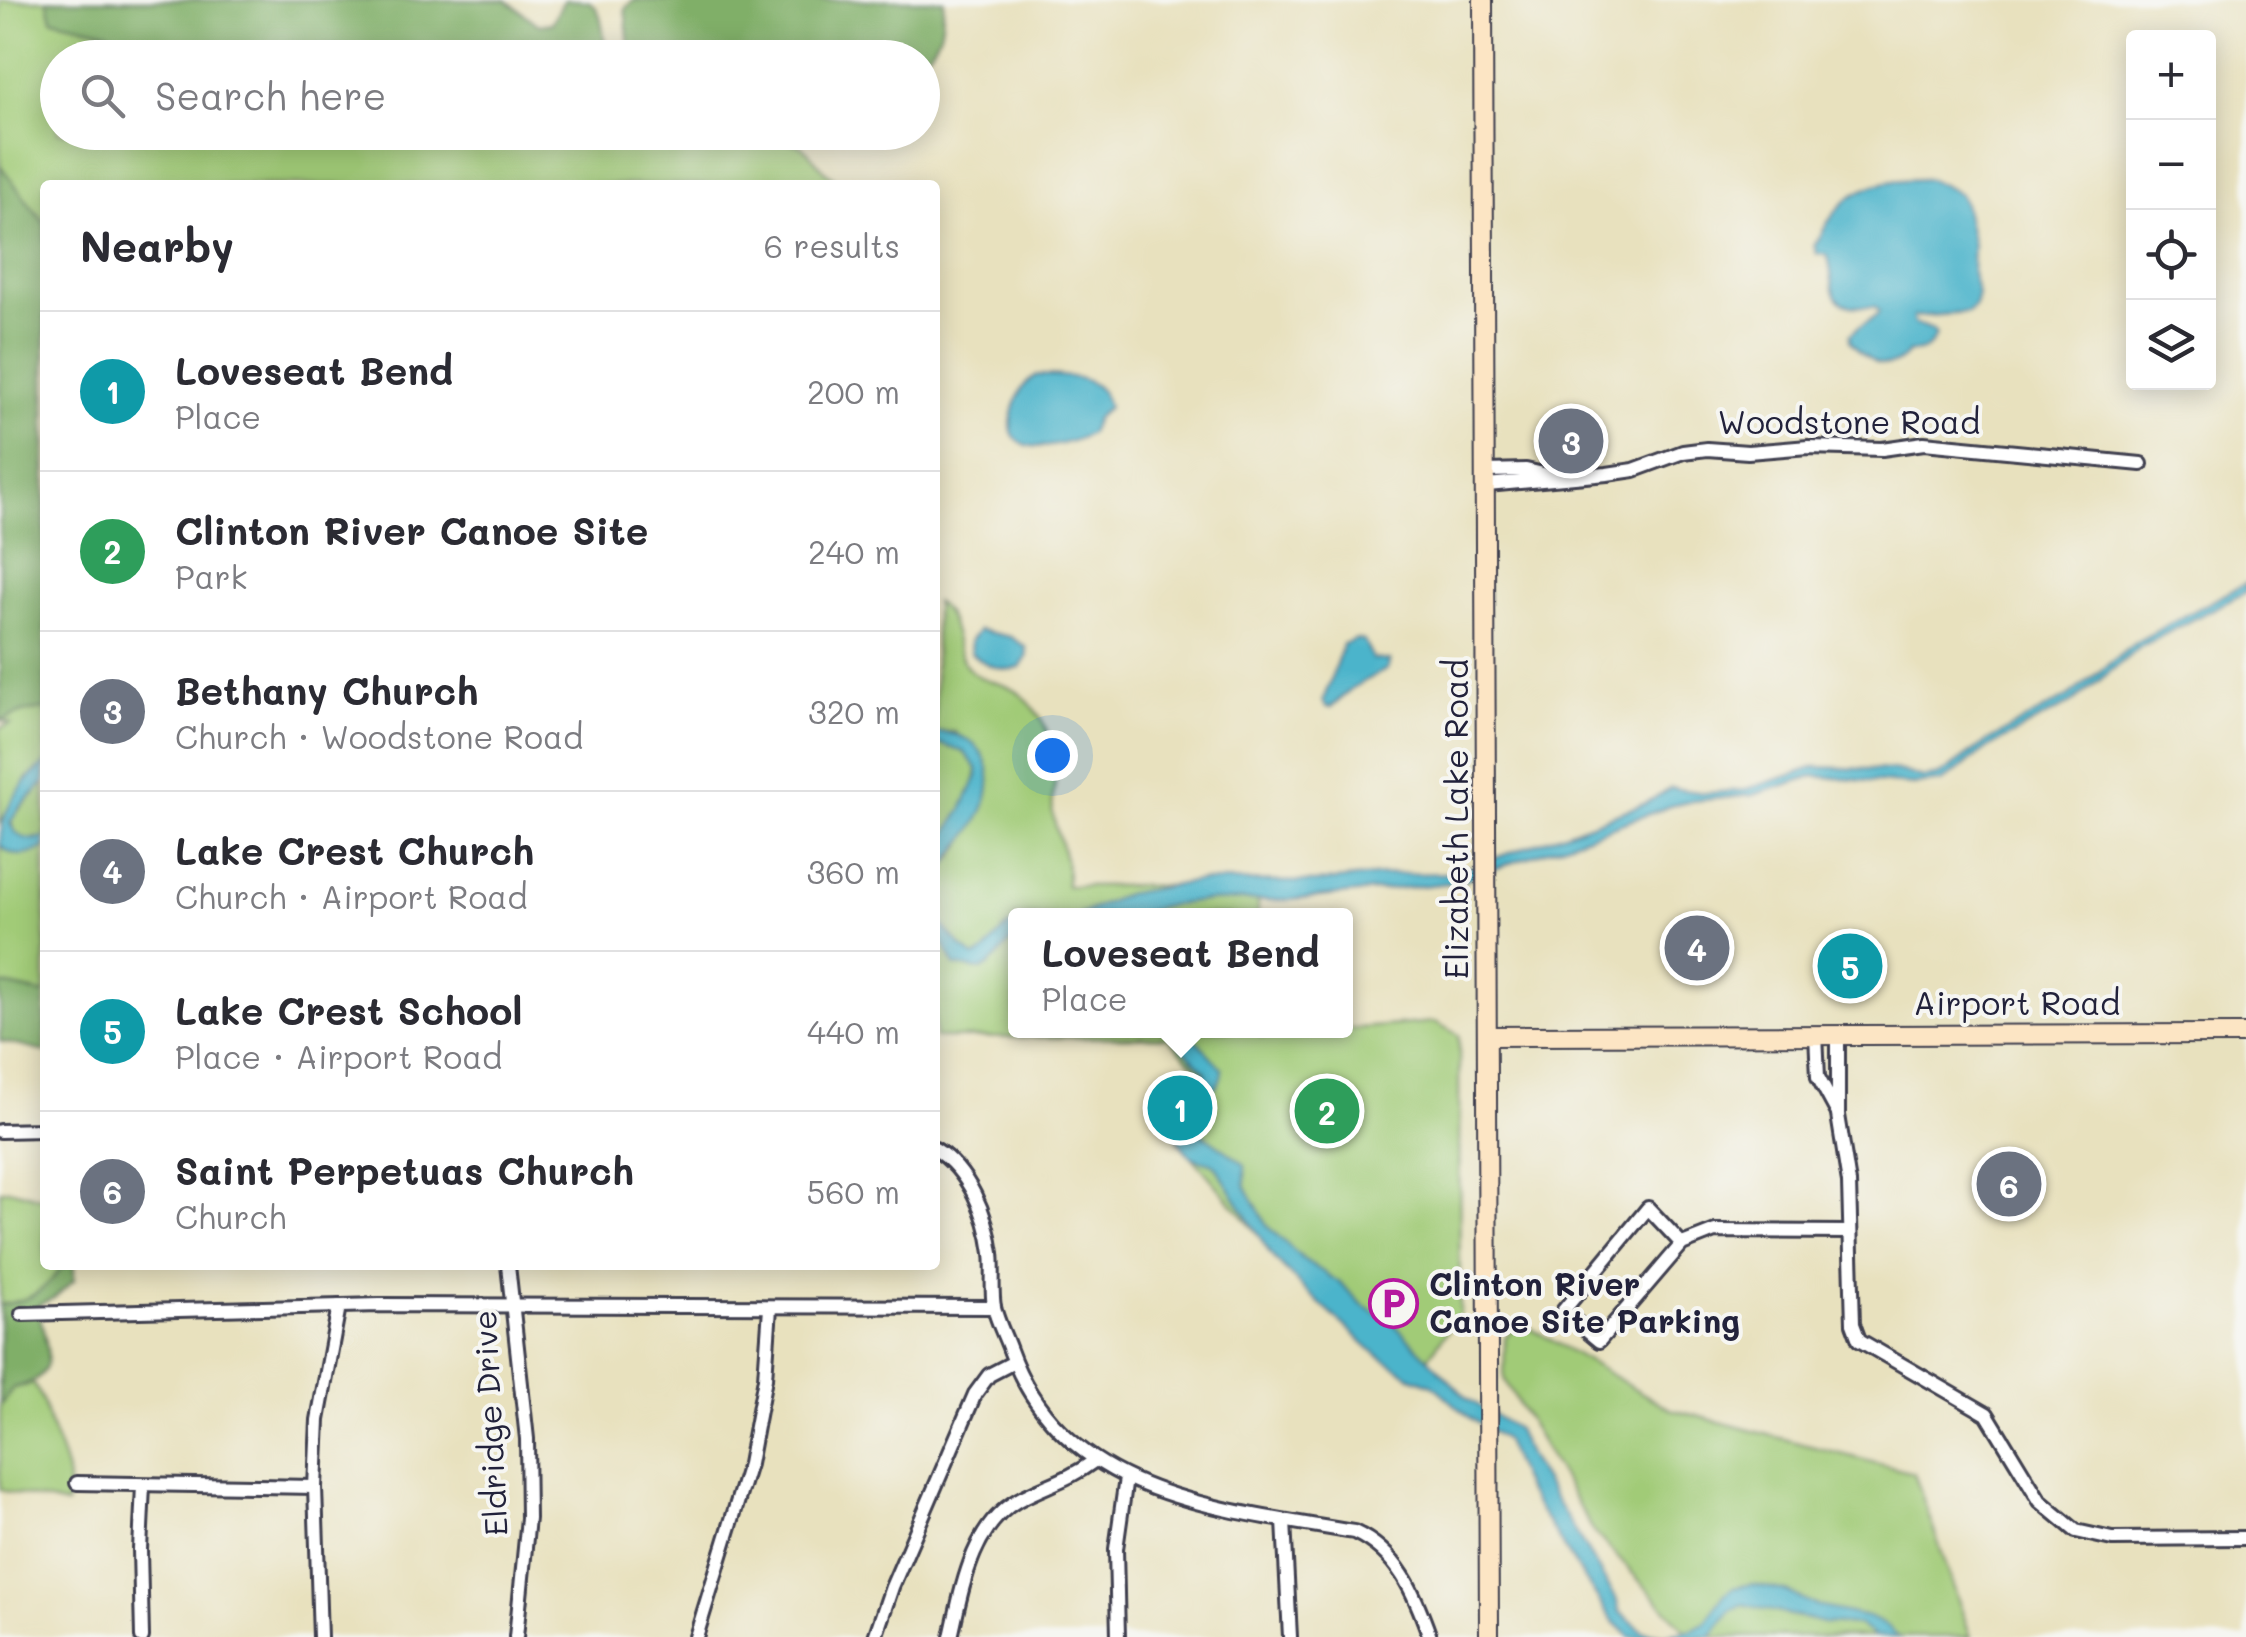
<!DOCTYPE html>
<meta charset="utf-8">
<style>
:root{--surface:#fff;--page:#f7f7f7;--text:#2b2b33;--muted:#7c7c81;--line:#e1e1e2;--accent:#b5179e}
body{margin:0;font-family:Mali,sans-serif;background:var(--page);color:var(--text)}
.controls{position:absolute;right:30px;top:30px;display:grid;overflow:hidden;border-radius:10px;box-shadow:0 5px 25px #0003}
.controls button{width:90px;height:90px;display:grid;place-items:center;padding:0;border:0;border-bottom:2px solid var(--line);background:var(--surface);color:var(--text);font:50px sans-serif}
.you{position:absolute;left:1052px;top:755px;width:35px;height:35px;margin:-25px;border:8px solid #fff;border-radius:50%;background:#1a73e8;box-shadow:0 0 0 15px #1a73e833}
.badge{display:grid;place-items:center;width:65px;height:65px;border-radius:50%;background:var(--accent);color:#fff;font-size:32px;font-weight:700}
.pin{position:absolute;translate:-50% -50%;border:5px solid #fff;box-shadow:0 2px 10px #0006}
.popup{position:absolute;left:1008px;top:908px;width:345px;height:130px;box-sizing:border-box;display:grid;place-content:center;border-radius:10px;background:var(--surface);filter:drop-shadow(0 2px 8px #0005);font-size:32px;white-space:nowrap;color:var(--muted)}
.popup b{font-size:38px;color:var(--text)}
.popup::after{content:'';position:absolute;left:50%;top:100%;margin-left:-20px;border:20px solid transparent;border-top-color:var(--surface)}
.list{margin:0;padding:0;list-style:none}
h2{display:flex;justify-content:space-between;align-items:center;height:130px;margin:0;padding:0 40px;font-size:42px}
h2 small{font-size:32px;font-weight:400;color:var(--muted)}
.list li{display:grid;grid-template-columns:65px 1fr auto;gap:30px;align-items:center;box-sizing:border-box;height:160px;padding:0 40px;border-top:2px solid var(--line)}
.list b{display:block;font-size:38px;white-space:nowrap}
.list p{margin:0;font-size:32px;white-space:nowrap;color:var(--muted)}
.list em{font-size:32px;font-style:normal;color:var(--muted)}
.icon{flex:none;width:55px;height:55px;fill:none;stroke:currentColor;stroke-width:2;stroke-linecap:round;stroke-linejoin:round}
.map{position:relative;flex:none;width:2246px;height:1637px;overflow:hidden}
.search{position:absolute;background:var(--surface);box-shadow:0 5px 25px #0003;left:40px;top:40px;width:900px;height:110px;display:flex;align-items:center;gap:25px;box-sizing:border-box;padding:0 35px;border-radius:55px;color:var(--muted);font-size:38px}
.panel{position:absolute;background:var(--surface);box-shadow:0 5px 25px #0003;left:40px;top:180px;width:900px;height:1090px;border-radius:10px}
.map>svg:first-child{display:block}
</style>
<div class="map">
<svg width="2246" height="1637" viewBox="0 0 2246 1637">
<rect width="100%" height="100%" fill="#f6f6f2"/>
<filter id="ink" filterUnits="userSpaceOnUse"><feTurbulence type="fractalNoise" baseFrequency=".01" numOctaves="2"/><feDisplacementMap in="SourceGraphic" scale="20" xChannelSelector="R" yChannelSelector="G"/><feConvolveMatrix kernelMatrix="1 2 1 2 8 2 1 2 1" color-interpolation-filters="sRGB"/></filter>
<filter id="wash" filterUnits="userSpaceOnUse"><feTurbulence type="fractalNoise" baseFrequency=".0048" numOctaves="4" result="noise"/><feDisplacementMap in="SourceGraphic" scale="40" xChannelSelector="R" yChannelSelector="G"/><feGaussianBlur stdDeviation="2.25" result="paint"/><feColorMatrix in="noise" values="0 0 0 0 0 0 0 0 0 0 0 0 0 0 0 0 0 1.4 0 .05"/><feComposite in="paint" operator="in"/></filter>
<g filter="url(#wash)">
<rect width="100%" height="100%" fill="#e8e1be"/>
<!-- green -->
<g fill="#a1cb77" stroke="#627659" stroke-width="2.5">
<path d="M 0,0 L 55,0 L 83,26 L 106,31 L 156,57 L 58,58 L 58,132 L 719,133 L 733,145 C 759,141 791,132 810,154 C 824,170 826,175 846,185 L 45,185 L 45,764 L 28,778 L 0,823 L 0,728 L 11,724 L 0,720 Z"/>
<path d="M 935,602 C 959,618 951,649 969,669 C 982,683 1003,681 1018,692 C 1039,708 1058,746 1056,773 C 1055,789 1050,803 1054,819 C 1059,842 1070,862 1066,886 L 1258,885 L 1258,915 L 1015,916 L 1015,1030 L 1259,1030 L 1260,1036 L 1342,1036 L 1347,1029 L 1435,1022 L 1459,1035 L 1460,1314 L 1427,1359 L 1304,1288 L 1178,1140 L 1189,1120 L 1188,1109 L 1201,1098 L 1210,1082 L 1167,1037 L 935,1038 L 935,887 L 939,875 L 962,845 L 988,769 L 955,732 L 935,732 Z"/>
<path d="M 935,742 L 964,752 L 977,768 C 976,797 952,828 935,851 Z"/>
<polygon points="45,782 45,837 28,840 17,836 10,820"/>
<path d="M 0,845 C 16,859 27,856 45,847 L 45,994 L 0,984 Z"/>
<path d="M 0,1190 L 13,1190 L 45,1199 L 45,1265 L 64,1265 C 44,1291 33,1300 0,1305 Z"/>
<polygon points="1522,1323 1670,1409 1914,1473 1971,1637 1692,1637 1594,1532 1504,1379 1505,1337"/>
<path d="M 33,1384 C 44,1398 45,1412 51,1428 C 62,1456 73,1475 66,1505 L 0,1490 L 0,1406 L 13,1388 Z"/>
</g>
<!-- forest -->
<g fill="#80af68" stroke="#516852" stroke-width="2.5">
<path d="M 47,0 L 506,0 L 539,25 L 552,23 L 564,0 C 572,0 583,0 590,2 C 604,9 604,43 606,57 L 362,58 L 351,49 L 319,45 L 309,57 L 156,57 L 106,31 L 52,19 Z"/>
<path d="M 634,0 L 944,0 C 942,23 944,40 924,56 L 899,51 L 875,58 L 630,57 L 625,8 Z"/>
<polygon points="0,165 45,224 45,709 23,712 0,721"/>
<polygon points="0,984 45,994 45,1052 0,1041"/>
<path d="M 64,1265 L 74,1265 L 74,1280 L 54,1298 L 38,1305 C 43,1342 67,1377 13,1388 L 0,1406 L 0,1305 C 33,1300 44,1291 64,1265 Z"/>
</g>
<!-- water -->
<g fill="#4cb4cb" stroke="#376b83" stroke-width="2.5">
<path d="M 1930,179 L 1960,194 L 1964,203 L 1973,245 L 1972,274 L 1978,294 L 1975,306 L 1968,313 L 1913,317 L 1914,323 L 1933,330 L 1936,335 C 1930,349 1923,352 1909,352 C 1888,377 1868,361 1850,341 L 1850,335 C 1858,323 1872,323 1879,312 L 1876,307 C 1868,306 1859,307 1851,306 C 1826,301 1835,271 1827,255 L 1817,254 L 1814,245 C 1821,237 1824,227 1831,218 C 1854,183 1892,178 1930,179 Z"/>
<path d="M 1037,375 C 1065,376 1101,373 1108,407 L 1096,418 L 1090,433 C 1062,449 994,462 1015,406 C 1020,391 1023,383 1037,375 Z"/>
<polygon points="2246,583 2246,592 2140,647 2073,702 1990,747 1942,782 1912,785 1813,776 1753,795 1692,801 1671,806 1458,882 1292,900 1203,901 1170,905 1132,915 1077,916 1126,894 1197,881 1317,882 1392,874 1454,873 1646,803 1671,788 1706,793 1744,790 1816,767 1894,770 1924,778 1940,775 1986,742 2069,696 2136,642"/>
<path d="M 979,630 L 1011,637 L 1026,647 L 1027,657 L 1020,668 C 1003,672 984,665 971,653 L 970,641 Z"/>
<polygon points="1357,639 1364,641 1373,659 1390,661 1387,669 1352,688 1331,707 1326,707 1323,701 1343,644"/>
<path d="M 935,732 C 988,732 1002,777 978,820 C 968,838 952,853 942,871 C 936,881 934,898 936,909 C 939,926 961,947 974,957 C 992,953 994,932 1015,923 L 1015,939 C 1001,948 997,963 981,970 L 955,966 L 935,928 L 935,852 L 962,809 L 977,776 L 977,768 L 964,752 L 935,742 Z"/>
<path d="M 45,764 L 45,782 L 19,808 L 10,823 C 17,839 29,842 45,837 L 45,847 C 28,857 15,859 0,845 C 0,812 19,785 45,764 Z"/>
<path d="M 1166,1031 L 1188,1031 L 1222,1069 C 1222,1096 1192,1094 1187,1116 C 1200,1138 1226,1148 1245,1165 L 1245,1185 L 1268,1227 L 1303,1259 L 1340,1283 L 1364,1306 L 1395,1325 L 1468,1399 L 1517,1429 L 1529,1457 L 1616,1598 L 1620,1612 L 1643,1631 L 1664,1635 L 1693,1629 L 1706,1622 L 1724,1594 L 1733,1588 L 1752,1584 L 1785,1591 L 1817,1606 L 1868,1617 L 1888,1627 L 1898,1637 L 1875,1637 L 1859,1625 L 1824,1623 L 1743,1604 L 1730,1611 L 1711,1637 L 1630,1637 L 1611,1619 L 1526,1490 L 1504,1439 L 1469,1417 L 1433,1385 L 1414,1378 L 1376,1354 L 1307,1292 L 1271,1255 L 1215,1165 C 1207,1160 1198,1162 1191,1156 C 1179,1147 1170,1120 1169,1107 L 1179,1094 L 1203,1080 L 1206,1072 Z"/>
</g>
</g>
<g filter="url(#ink)">
<g fill="none" stroke-linecap="round" stroke-linejoin="round">
<defs>
<g id="street">
<polyline points="1486,471 1526,470 1552,476"/>
<polyline points="1487,485 1607,474 1634,470 1683,452 1707,449 1748,452 1808,447 1882,449 1924,443 2141,464"/>
<polyline points="1816,1034 1818,1077 1837,1112"/>
<polyline points="1838,1034 1838,1115 1849,1183 1853,1324 1859,1340 1987,1414 2040,1501 2076,1531 2112,1539 2246,1538"/>
<polyline points="0,1131 45,1130"/>
<path d="M 935,1149 C 969,1170 987,1215 992,1253 C 994,1271 991,1289 994,1307 C 997,1321 1005,1336 1010,1350 C 1063,1498 1222,1509 1354,1532 C 1398,1552 1415,1594 1430,1637"/>
<polyline points="1682,1244 1648,1208 1563,1311 1599,1341 1682,1244 1715,1231 1850,1232"/>
<polyline points="508,1265 527,1439 528,1518 516,1637"/>
<polyline points="22,1314 380,1305 994,1307"/>
<polyline points="77,1483 315,1487"/>
<polyline points="1284,1521 1290,1637"/>
<polyline points="142,1637 140,1550 143,1485"/>
<polyline points="320,1637 315,1487 318,1420 339,1306"/>
<polyline points="696,1637 749,1464 765,1378 770,1308"/>
<polyline points="875,1637 892,1587 975,1394 989,1375 1014,1362"/>
<path d="M 951,1637 C 962,1589 971,1527 1018,1500 C 1045,1485 1067,1481 1094,1461"/>
<polyline points="1118,1637 1116,1549 1126,1478"/>
</g>
<g id="secondary">
<polyline points="1483,0 1489,1637"/>
<polyline points="1488,1036 2246,1034"/>
</g>
</defs>
<!-- street casing -->
<use href="#street" stroke="#403f4f" stroke-width="18"/>
<!-- secondary casing -->
<use href="#secondary" stroke="#403f4f" stroke-width="22"/>
<!-- street -->
<use href="#street" stroke="#fff" stroke-width="12"/>
<!-- secondary -->
<use href="#secondary" stroke="#fce5c4" stroke-width="18"/>
</g>
</g>
<!-- icons -->
<defs>
<symbol id="parking-ring" viewBox="-11 -11 22 22"><circle r="9.5" fill="#f6f6f2" stroke="#b5179e" stroke-width="1.5"/><path d="M-3.5-5.5H1a3.5 3.5 0 0 1 0 7H-1V5.5H-3.5ZM-1-3.4V-.6H.8a1.4 1.4 0 0 0 0-2.8Z" fill="#b5179e"/></symbol>
</defs>
<g fill-rule="evenodd">
<use href="#parking-ring" x="1366" y="1276" width="55" height="55"/>
</g>
<g text-anchor="middle" stroke-width="8" stroke-linejoin="round" paint-order="stroke">
<!-- street labels -->
<g font-size="32" fill="#22223b" stroke="#f6f6f2">
<text x="1849" y="434">Woodstone Road</text>
<text transform="translate(1457 819) rotate(-90)" y="11">Elizabeth Lake Road</text>
<text x="2017" y="1015">Airport Road</text>
<text transform="translate(491 1423) rotate(-93)" y="11">Eldridge Drive</text>
</g>
<!-- poi labels -->
<g font-size="32" font-weight="bold" fill="#22223b" stroke="#f6f6f2" text-anchor="start">
<text x="1429" y="1296">Clinton River<tspan x="1429" dy="37">Canoe Site Parking</tspan></text>
</g>
</g>
</svg>
<div class="controls">
<button>+</button>
<button>−</button>
<button><svg class="icon" aria-label="locate" viewBox="0 0 24 24"><circle cx="12" cy="12" r="6"/><path d="M12 2v4M12 18v4M2 12h4M18 12h4"/></svg></button>
<button><svg class="icon" aria-label="layers" viewBox="0 0 24 24"><path d="M12 4l9 5-9 5-9-5zM3 14l9 5 9-5"/></svg></button>
</div>
<div class="you"></div>
<div class="pin badge" style="left:1180px;top:1108px;background:#0f9aa8">1</div>
<div class="popup"><b>Loveseat Bend</b>Place</div>
<div class="pin badge" style="left:1327px;top:1111px;background:#2e9e5b">2</div>
<div class="pin badge" style="left:1571px;top:441px;background:#6b7280">3</div>
<div class="pin badge" style="left:1697px;top:948px;background:#6b7280">4</div>
<div class="pin badge" style="left:1850px;top:966px;background:#0f9aa8">5</div>
<div class="pin badge" style="left:2009px;top:1184px;background:#6b7280">6</div>
<div class="search"><svg class="icon" aria-label="search" viewBox="0 0 24 24"><circle cx="10" cy="10" r="6"/><path d="M15 15l6 6"/></svg>Search here</div>
<section class="panel">
<h2>Nearby<small>6 results</small></h2>
<ul class="list">
<li><span class="badge" style="background:#0f9aa8">1</span><div><b>Loveseat Bend</b><p>Place</p></div><em>200 m</em></li>
<li><span class="badge" style="background:#2e9e5b">2</span><div><b>Clinton River Canoe Site</b><p>Park</p></div><em>240 m</em></li>
<li><span class="badge" style="background:#6b7280">3</span><div><b>Bethany Church</b><p>Church · Woodstone Road</p></div><em>320 m</em></li>
<li><span class="badge" style="background:#6b7280">4</span><div><b>Lake Crest Church</b><p>Church · Airport Road</p></div><em>360 m</em></li>
<li><span class="badge" style="background:#0f9aa8">5</span><div><b>Lake Crest School</b><p>Place · Airport Road</p></div><em>440 m</em></li>
<li><span class="badge" style="background:#6b7280">6</span><div><b>Saint Perpetuas Church</b><p>Church</p></div><em>560 m</em></li>
</ul>
</section>
</div>
